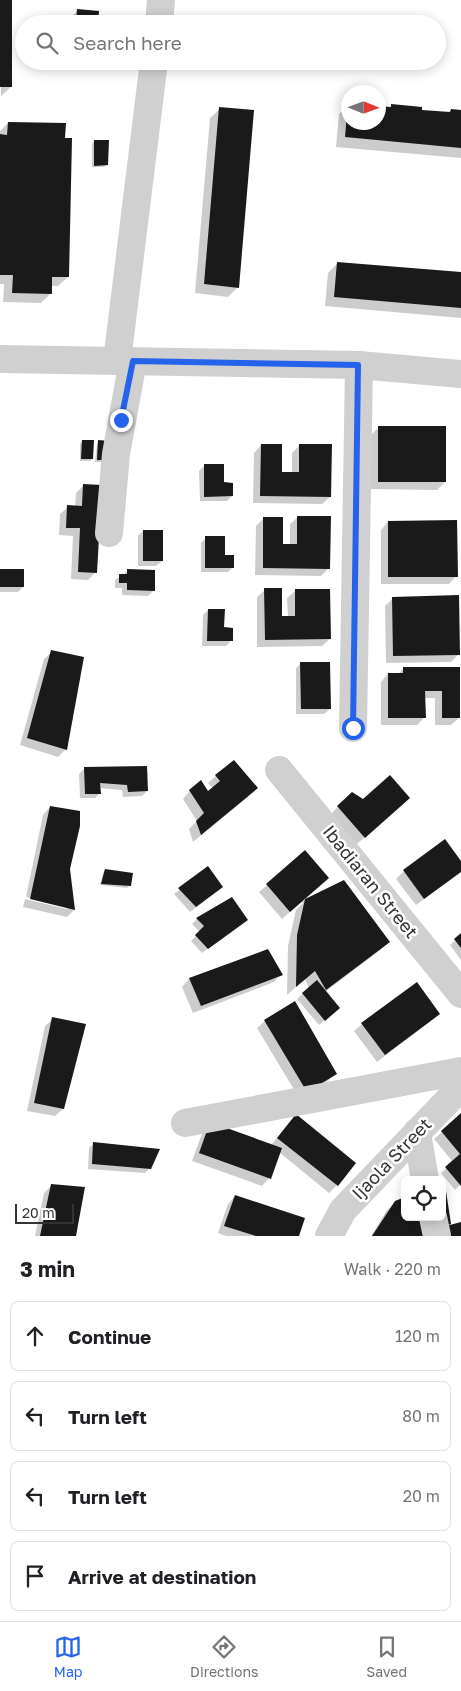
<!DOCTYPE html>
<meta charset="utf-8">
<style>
:root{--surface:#fff;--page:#f2f2f2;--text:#202124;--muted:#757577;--line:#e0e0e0;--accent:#2563eb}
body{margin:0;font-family:"Golos Text",sans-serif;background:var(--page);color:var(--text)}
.controls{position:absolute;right:15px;bottom:15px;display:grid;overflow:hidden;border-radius:8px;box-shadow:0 2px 12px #0003}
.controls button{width:45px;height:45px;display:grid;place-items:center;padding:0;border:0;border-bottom:1px solid var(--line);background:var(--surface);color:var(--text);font:25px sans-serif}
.compass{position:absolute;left:341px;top:85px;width:45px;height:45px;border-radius:50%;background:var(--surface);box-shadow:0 2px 12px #0003;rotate:91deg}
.scale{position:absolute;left:15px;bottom:12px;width:59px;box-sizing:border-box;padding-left:5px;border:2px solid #333;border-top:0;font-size:14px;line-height:18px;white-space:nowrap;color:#333;-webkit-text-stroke:4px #fff;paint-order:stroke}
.stop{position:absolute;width:15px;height:15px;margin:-11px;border:4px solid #2563eb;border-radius:50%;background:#fff}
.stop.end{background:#2563eb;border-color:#fff;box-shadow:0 1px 5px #0008}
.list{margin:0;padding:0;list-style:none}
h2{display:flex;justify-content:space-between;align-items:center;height:65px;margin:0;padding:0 20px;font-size:21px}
h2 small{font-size:16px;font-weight:400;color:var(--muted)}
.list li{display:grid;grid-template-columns:32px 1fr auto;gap:15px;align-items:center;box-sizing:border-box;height:70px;margin:0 10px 10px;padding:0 10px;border:1px solid var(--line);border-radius:8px}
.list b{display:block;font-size:19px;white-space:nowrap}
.list em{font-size:16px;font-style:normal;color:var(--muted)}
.icon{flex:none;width:28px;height:28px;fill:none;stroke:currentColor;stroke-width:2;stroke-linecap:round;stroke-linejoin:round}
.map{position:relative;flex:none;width:461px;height:1236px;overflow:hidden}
.search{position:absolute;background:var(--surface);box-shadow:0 2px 12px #0003;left:15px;right:15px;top:15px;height:55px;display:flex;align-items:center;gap:12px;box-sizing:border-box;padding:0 18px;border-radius:28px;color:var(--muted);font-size:19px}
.sheet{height:385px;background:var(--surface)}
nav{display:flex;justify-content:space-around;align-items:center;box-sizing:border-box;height:70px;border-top:1px solid var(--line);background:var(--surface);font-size:14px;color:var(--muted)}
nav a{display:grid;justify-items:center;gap:2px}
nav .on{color:var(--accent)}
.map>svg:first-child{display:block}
</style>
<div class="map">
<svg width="461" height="1236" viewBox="0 0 461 1236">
<rect width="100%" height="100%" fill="#fff"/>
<!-- shadow -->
<g fill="#0003">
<polygon points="0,0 11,0 11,87 1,96"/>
<polygon points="78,10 97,24 72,24 72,16"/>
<polygon points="348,104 348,122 378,122 392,105 421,111 448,113 451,110 461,111 461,158 336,147 339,114"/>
<polygon points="220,109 238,287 228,297 195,293 210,118"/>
<polygon points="8,123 68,277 58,286 51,286 51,293 41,303 3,302 4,284 0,284 0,131"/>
<polygon points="94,141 107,165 104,167 92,167 92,144"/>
<polygon points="338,263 461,274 461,318 325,306 328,273"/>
<polygon points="379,427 445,482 437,490 371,489 371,435"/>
<polygon points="82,441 92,459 90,461 80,461 80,444"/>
<polygon points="99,442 106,462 95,462 97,444"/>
<polygon points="261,445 281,473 292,473 292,453 300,445 330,497 322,504 253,503 254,453"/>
<polygon points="204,466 223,484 232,496 227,501 200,501 199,471"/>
<polygon points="84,485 96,572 88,580 71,579 73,536 59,535 60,514 68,507 75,507 76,493"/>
<polygon points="298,517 329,568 321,576 255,575 256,526 264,518 281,545 290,545 290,524"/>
<polygon points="388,522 456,576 449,584 381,584 381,530"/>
<polygon points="143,531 162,561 156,566 138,566 138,536"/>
<polygon points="206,538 233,567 228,572 201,572 201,543"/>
<polygon points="0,571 23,587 18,592 0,592"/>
<polygon points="128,571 154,590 148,596 122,595 122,588 115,588 115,580"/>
<polygon points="265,590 281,617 288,617 287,598 295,591 330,639 322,646 257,647 257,597"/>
<polygon points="393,598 459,654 451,662 386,663 385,606"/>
<polygon points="208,610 231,641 226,646 202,646 203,615"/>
<polygon points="52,652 66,749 58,757 20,745 44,659"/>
<polygon points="301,663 330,709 324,714 296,714 296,668"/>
<polygon points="404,668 459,668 459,718 451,725 435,725 435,698 424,698 424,718 417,725 381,725 381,682 388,674 398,674"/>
<polygon points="146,767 147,791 142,796 123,797 122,790 99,788 100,793 95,798 80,798 79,774 84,769"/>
<polygon points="216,776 249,796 193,842 189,829 197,821 183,799 190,791 207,792 213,788 208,783"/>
<polygon points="363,800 401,805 357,844 331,814 338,807"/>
<polygon points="50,807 69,869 74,910 67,917 23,907 25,899 67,909 67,907 26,897 43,815"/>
<polygon points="445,841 461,863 461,871 416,905 396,879 404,871"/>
<polygon points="208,868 222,887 190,912 174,894"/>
<polygon points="105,870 130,885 127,888 100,885 103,873"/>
<polygon points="344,881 389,942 379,951 325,992 333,1013 319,1025 297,999 309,988 305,979 287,995 288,946 296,910 303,903 301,902 282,919 259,892 267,885 303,901"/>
<polygon points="197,919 247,919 202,953 191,941 200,932 192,924"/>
<polygon points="461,935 461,960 450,945"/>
<polygon points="281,974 274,982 193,1013 182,987 189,979"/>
<polygon points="439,1014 431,1021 377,1062 354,1031 362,1024"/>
<polygon points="53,1019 63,1109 55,1116 27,1111 45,1026"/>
<polygon points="265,1021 336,1073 328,1081 299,1098 257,1028"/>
<polygon points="461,1115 461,1184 455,1190 441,1173 453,1162 434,1139"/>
<polygon points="289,1123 337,1185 329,1193 279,1152 269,1178 262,1186 192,1161 203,1131 271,1145"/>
<polygon points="94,1143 150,1168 145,1173 88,1169 89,1148"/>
<polygon points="52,1185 74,1236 35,1236 44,1193"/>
<polygon points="235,1196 298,1236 226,1236 218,1233 228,1204"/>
<polygon points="396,1202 405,1217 427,1236 371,1236 387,1210"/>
</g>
<!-- building -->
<g fill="#1a1a1a">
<rect x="0" y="0" width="12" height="87"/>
<polygon points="77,9 99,11 98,24 76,24"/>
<polygon points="391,104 422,107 422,110 450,112 451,109 461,110 461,148 345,137 347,114 348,114 348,122 378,122 378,106 391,107"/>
<polygon points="219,107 254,110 239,288 204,284"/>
<polygon points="8,122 66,123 65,138 72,138 69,277 52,277 52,294 12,293 13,275 0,275 0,134 7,135"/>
<polygon points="94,140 109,140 108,165 94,166"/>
<polygon points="337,262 461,272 461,308 334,297"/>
<rect x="378" y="426" width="68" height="56"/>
<polygon points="82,440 94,440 93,459 81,459"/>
<polygon points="98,440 111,441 110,460 97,460"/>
<polygon points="261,444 282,444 282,472 299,472 299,444 332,444 331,497 260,496"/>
<polygon points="204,464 224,464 224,482 233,483 233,496 204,497"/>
<polygon points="83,484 102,485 97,573 78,572 80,528 66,528 67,505 82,506"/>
<polygon points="297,516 331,516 330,569 263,568 263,517 283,517 283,544 297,544"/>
<polygon points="457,520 458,577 388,577 388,521"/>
<rect x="143" y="530" width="20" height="31"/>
<polygon points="205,536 225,536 225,555 234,555 234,568 205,568"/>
<rect x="0" y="569" width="24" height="18"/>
<polygon points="127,569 155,570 155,591 127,590 127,583 119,583 119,574 127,574"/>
<polygon points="264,588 282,588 282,616 295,616 295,589 330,589 331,639 265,640"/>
<polygon points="459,595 460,655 393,656 392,597"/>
<polygon points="208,609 225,609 224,627 233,628 233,641 207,641"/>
<polygon points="51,650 84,657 67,750 27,738"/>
<polygon points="300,662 330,662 331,709 301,709"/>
<polygon points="403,667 460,667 460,718 442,718 442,691 425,691 426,718 388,718 388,673 403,673"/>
<polygon points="234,760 258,788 201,835 196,821 204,813 189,790 201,780 208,791 220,781 215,775"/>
<polygon points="147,766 148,791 128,792 127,785 100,783 101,794 85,794 84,767"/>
<polygon points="390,775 410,798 365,838 337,806 352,792 363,799"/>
<polygon points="50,806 80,811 80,826 70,869 75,910 30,899"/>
<polygon points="445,839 461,861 461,872 424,899 403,870"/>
<polygon points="305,850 329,878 290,912 266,884"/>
<polygon points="208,866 223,887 196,907 178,888"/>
<polygon points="105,869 133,873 131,886 101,884"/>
<polygon points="344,880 390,942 326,990 315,971 296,987 297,935 305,899"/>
<polygon points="232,897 248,920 208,949 195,935 204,926 196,918"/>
<polygon points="461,933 461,948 454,939"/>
<polygon points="268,949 283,975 201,1006 189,978"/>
<polygon points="317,980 340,1008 325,1021 302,993"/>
<polygon points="417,982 440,1014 385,1055 361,1023"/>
<polygon points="295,1001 337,1074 307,1092 264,1020"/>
<polygon points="52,1017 86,1024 64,1109 34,1103"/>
<polygon points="461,1113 461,1186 445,1167 460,1154 441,1131"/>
<polygon points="296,1114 356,1163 338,1186 277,1138"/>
<polygon points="210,1122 282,1148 271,1179 199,1153"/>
<polygon points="93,1142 160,1149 151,1169 92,1164"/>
<polygon points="51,1184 85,1187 76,1236 40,1236"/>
<polygon points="446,1191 451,1224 446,1226 461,1222 461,1236 446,1236 442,1217 442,1192"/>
<polygon points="235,1195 305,1218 299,1236 256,1236 224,1226"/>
<polygon points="405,1197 405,1217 425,1217 428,1236 372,1236 395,1201"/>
</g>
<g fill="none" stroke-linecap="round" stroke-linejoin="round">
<!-- minor -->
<g stroke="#d0d0d0" stroke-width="28">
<polyline points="159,24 161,0"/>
<polyline points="0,359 359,365 461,374"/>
<polyline points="117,361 154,61"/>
<polyline points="109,533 116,454 133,361"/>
<polyline points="353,728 359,365"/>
<polyline points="279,770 461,994"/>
<polyline points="185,1123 461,1071"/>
<polyline points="417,1132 425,1180"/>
<polyline points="433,1217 437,1236"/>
<polyline points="329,1236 343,1210 461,1087"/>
</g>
</g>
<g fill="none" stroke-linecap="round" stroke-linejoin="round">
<!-- route -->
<polyline stroke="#2563eb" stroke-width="6" points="121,420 133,361 358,365 353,728"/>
</g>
<g text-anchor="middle" stroke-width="5" stroke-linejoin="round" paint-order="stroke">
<!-- street labels -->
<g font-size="18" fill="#333" stroke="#fff">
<text transform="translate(370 882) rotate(51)" y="6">Ibadiaran Street</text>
<text transform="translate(392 1159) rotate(-46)" y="6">Ijaola Street</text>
</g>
</g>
</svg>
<div class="controls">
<button><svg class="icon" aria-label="locate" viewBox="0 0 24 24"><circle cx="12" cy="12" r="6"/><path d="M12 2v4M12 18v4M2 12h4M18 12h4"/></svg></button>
</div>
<svg class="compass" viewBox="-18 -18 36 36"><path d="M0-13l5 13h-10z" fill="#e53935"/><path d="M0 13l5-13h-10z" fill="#757577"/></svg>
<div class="scale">20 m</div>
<div class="stop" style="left:353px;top:728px"></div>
<div class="stop end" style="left:121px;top:420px"></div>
<div class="search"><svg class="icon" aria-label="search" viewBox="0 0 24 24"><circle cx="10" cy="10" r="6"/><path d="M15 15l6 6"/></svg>Search here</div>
</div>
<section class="sheet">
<h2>3 min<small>Walk · 220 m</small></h2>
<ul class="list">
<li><svg class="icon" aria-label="ahead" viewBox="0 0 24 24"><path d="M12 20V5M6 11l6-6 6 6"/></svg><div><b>Continue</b></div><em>120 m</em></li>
<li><svg class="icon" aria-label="left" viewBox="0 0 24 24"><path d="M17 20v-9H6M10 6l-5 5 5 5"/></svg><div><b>Turn left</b></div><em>80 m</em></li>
<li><svg class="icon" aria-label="left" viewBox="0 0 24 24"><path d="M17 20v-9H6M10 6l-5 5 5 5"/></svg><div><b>Turn left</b></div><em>20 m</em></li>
<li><svg class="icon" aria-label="arrive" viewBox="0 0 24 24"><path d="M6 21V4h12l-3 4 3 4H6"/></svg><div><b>Arrive at destination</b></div></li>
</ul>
</section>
<nav>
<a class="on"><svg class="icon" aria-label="map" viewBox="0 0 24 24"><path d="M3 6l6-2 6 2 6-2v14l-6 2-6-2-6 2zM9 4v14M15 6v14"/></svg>Map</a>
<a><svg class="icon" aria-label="directions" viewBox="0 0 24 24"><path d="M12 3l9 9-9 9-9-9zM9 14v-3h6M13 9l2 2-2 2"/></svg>Directions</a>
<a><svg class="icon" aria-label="saved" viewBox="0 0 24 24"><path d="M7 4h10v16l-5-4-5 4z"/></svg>Saved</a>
</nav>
